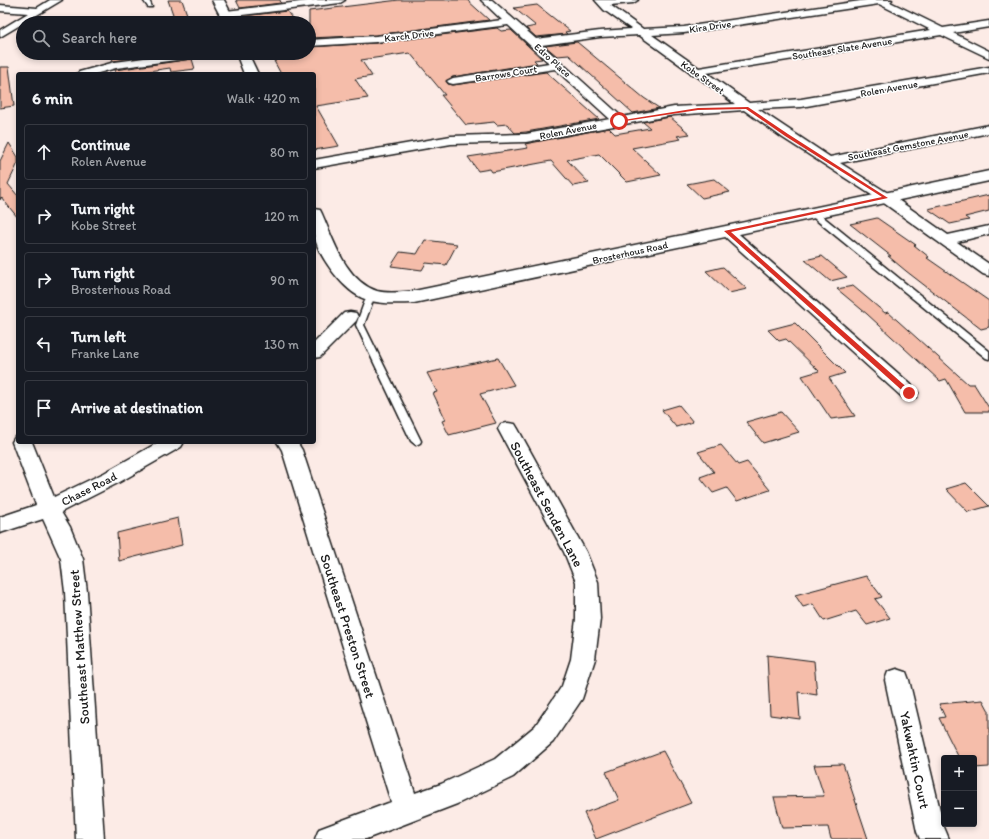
<!DOCTYPE html>
<meta charset="utf-8">
<style>
:root{--surface:#171b24;--page:#20242c;--text:#f1f3f6;--muted:#9ea1a6;--line:#363941}
body{margin:0;font-family:Itim,sans-serif;background:var(--page);color:var(--text)}
.controls{position:absolute;right:12px;bottom:12px;display:grid;overflow:hidden;border-radius:4px;box-shadow:0 2px 6px #0003}
.controls button{width:36px;height:36px;display:grid;place-items:center;padding:0;border:0;border-bottom:1px solid var(--line);background:var(--surface);color:var(--text);font:20px sans-serif}
.stop{position:absolute;width:12px;height:12px;margin:-9px;border:3px solid #d93025;border-radius:50%;background:#fff}
.stop.end{background:#d93025;border-color:#fff;box-shadow:0 1px 4px #0008}
.list{margin:0;padding:0;list-style:none}
h2{display:flex;justify-content:space-between;align-items:center;height:52px;margin:0;padding:0 16px;font-size:17px}
h2 small{font-size:13px;font-weight:400;color:var(--muted)}
.list li{display:grid;grid-template-columns:26px 1fr auto;gap:12px;align-items:center;box-sizing:border-box;height:56px;margin:0 8px 8px;padding:0 8px;border:1px solid var(--line);border-radius:4px}
.list b{display:block;font-size:15px;white-space:nowrap}
.list p{margin:0;font-size:13px;white-space:nowrap;color:var(--muted)}
.list em{font-size:13px;font-style:normal;color:var(--muted)}
.icon{flex:none;width:22px;height:22px;fill:none;stroke:currentColor;stroke-width:2;stroke-linecap:round;stroke-linejoin:round}
.map{position:relative;flex:none;width:989px;height:839px;overflow:hidden}
.search{position:absolute;background:var(--surface);box-shadow:0 2px 6px #0003;left:16px;top:16px;width:300px;height:44px;display:flex;align-items:center;gap:10px;box-sizing:border-box;padding:0 14px;border-radius:22px;color:var(--muted);font-size:15px}
.panel{position:absolute;background:var(--surface);box-shadow:0 2px 6px #0003;left:16px;top:72px;width:300px;height:372px;border-radius:4px}
.map>svg:first-child{display:block}
</style>
<div class="map">
<svg width="989" height="839" viewBox="0 0 989 839">
<rect width="100%" height="100%" fill="#fcebe6"/>
<filter id="ink" filterUnits="userSpaceOnUse"><feTurbulence type="fractalNoise" baseFrequency=".025" numOctaves="2"/><feDisplacementMap in="SourceGraphic" scale="8" xChannelSelector="R" yChannelSelector="G"/><feConvolveMatrix kernelMatrix="1 2 1 2 8 2 1 2 1" color-interpolation-filters="sRGB"/></filter>
<g filter="url(#ink)">
<!-- building -->
<g fill="#f5bdaa" stroke="#1c1c1c">
<polygon points="168,0 182,0 190,23 176,23"/>
<polygon points="236,0 280,0 281,3 240,8"/>
<polygon points="399,0 467,0 489,20 376,35 309,38 309,11"/>
<polygon points="537,5 570,31 565,32 567,34 536,37 526,28 536,26 514,8"/>
<polygon points="287,11 295,23 248,23 244,16"/>
<polygon points="497,28 501,31 511,30 542,59 534,60 537,63 453,77 446,81 448,84 453,85 546,72 599,119 526,132 515,133 507,124 497,125 494,122 466,125 441,95 445,95 410,53 361,60 372,76 355,79 368,98 316,106 339,146 314,150 314,74 281,74 274,61 276,61 273,56 277,56 275,53 309,53 309,47 376,43"/>
<polygon points="577,42 644,98 659,108 633,113 569,55 557,56 545,46"/>
<polygon points="111,53 170,53 113,61"/>
<polygon points="192,59 195,69 171,72 170,68 128,74 116,74 115,70"/>
<polygon points="0,67 9,67 14,106 0,108"/>
<polygon points="670,117 690,134 677,136 681,139 632,148 661,175 627,182 599,154 567,160 589,183 573,186 551,161 492,172 490,169 478,171 468,157 528,148 525,144 609,128 615,134 650,128 643,122"/>
<polygon points="9,143 18,157 18,163 8,184 18,196 18,218 1,197 0,200 0,161"/>
<polygon points="714,179 730,192 702,198 687,184"/>
<polygon points="989,195 989,211 965,217 969,220 950,224 928,209"/>
<polygon points="877,218 916,245 914,245 929,257 927,258 989,301 989,327 981,329 906,271 888,256 891,256 850,224"/>
<polygon points="425,240 457,244 446,265 426,263 422,270 391,266 400,252 417,254"/>
<polygon points="822,256 847,277 830,281 805,260"/>
<polygon points="723,267 747,289 729,293 706,271"/>
<polygon points="853,286 885,313 888,312 968,384 974,384 989,408 989,412 965,412 946,379 940,381 867,314 837,289"/>
<polygon points="795,323 845,373 829,378 855,416 831,419 802,376 819,371 786,339 779,341 768,330"/>
<polygon points="498,358 514,385 480,394 496,423 449,435 442,421 446,420 433,393 437,392 427,373"/>
<polygon points="679,405 693,422 676,427 662,410"/>
<polygon points="781,412 799,432 763,443 746,422"/>
<polygon points="721,445 738,465 747,462 770,490 737,501 727,488 713,493 700,477 714,472 698,452"/>
<polygon points="966,483 989,506 968,512 946,489"/>
<polygon points="178,518 182,545 119,561 117,533"/>
<polygon points="866,576 882,597 875,599 890,618 867,625 856,611 824,621 813,604 803,607 795,595"/>
<polygon points="767,655 814,661 817,695 798,692 800,719 770,715"/>
<polygon points="983,700 989,711 989,767 974,768 974,758 959,758 939,718 945,717 939,704"/>
<polygon points="663,751 691,803 596,839 584,813 619,800 606,772"/>
<polygon points="843,764 868,839 831,839 828,827 782,828 774,797 824,796 814,765"/>
</g>
<g fill="none" stroke-linecap="round" stroke-linejoin="round">
<defs>
<g id="service">
<polygon points="143,0 149,0 152,7 148,7"/>
<polygon points="810,211 816,211 989,351 989,359 986,358 810,215"/>
<polygon points="371,292 375,295 364,325 421,441 420,443 416,445 411,441 356,325 367,295"/>
</g>
<g id="minor">
<polygon points="50,0 62,0 0,37 0,30 28,13 0,11 0,5 37,8"/>
<polygon points="316,0 345,0 340,3 226,17 221,14 226,11"/>
<path d="M 481,0 L 492,0 L 536,39 L 600,31 L 631,29 L 604,10 L 595,0 L 638,0 L 633,3 L 610,5 L 643,29 L 684,27 L 867,0 L 892,0 L 890,2 L 943,28 L 989,21 L 989,27 L 953,33 L 989,51 L 989,58 L 941,35 L 707,73 L 749,103 L 801,99 L 989,67 L 989,73 L 801,107 L 758,109 L 830,157 L 989,125 L 989,133 L 840,163 L 891,195 L 948,235 L 989,226 L 989,234 L 957,242 L 989,264 L 989,276 L 983,274 L 881,201 L 783,138 L 744,110 L 674,115 L 526,142 L 451,144 L 314,168 L 314,160 L 451,136 L 526,134 L 610,119 L 555,69 L 453,84 L 449,83 L 447,81 L 453,78 L 549,63 L 508,25 L 376,42 L 309,46 L 309,40 L 376,36 L 502,20 ZM 879,4 L 931,30 L 699,68 L 652,35 L 684,33 ZM 639,35 L 690,72 L 691,74 L 695,75 L 735,104 L 674,107 L 622,117 L 542,45 L 600,37 Z"/>
<polygon points="181,53 211,53 206,56 116,68 95,74 77,74 79,72 115,62"/>
<polygon points="727,227 732,228 916,389 918,393 916,397 909,399 902,397 722,234 720,231 722,228"/>
<polygon points="350,312 356,313 358,317 356,321 320,357 314,358 314,343 344,313"/>
<polygon points="508,423 515,424 518,429 586,552 598,582 600,619 595,659 582,699 553,742 513,777 457,804 366,839 315,839 319,829 391,802 282,450 277,442 297,442 302,450 415,793 441,784 495,759 535,726 562,686 571,659 576,619 576,582 564,552 498,429 501,424"/>
<polygon points="18,436 18,442 32,442 54,497 104,473 159,442 184,442 181,447 118,483 61,512 70,527 83,559 87,592 104,839 76,839 65,592 61,559 43,519 0,533 0,517 36,505 12,442 15,437"/>
<polygon points="897,669 906,672 909,680 944,827 949,839 920,839 917,832 885,680 888,672"/>
</g>
<g id="tertiary">
<polygon points="212,0 224,0 236,23 224,23"/>
<polygon points="236,53 248,53 258,74 244,74"/>
<path d="M 989,171 L 989,181 L 414,303 C 398,303 381,305 365,299 C 344,292 317,255 314,234 C 313,226 314,217 314,209 L 320,210 L 322,214 C 334,241 345,280 377,291 C 388,294 403,292 414,291 Z"/>
</g>
</defs>
<!-- service casing -->
<use href="#service" stroke="#1c1c1c" stroke-width="3"/>
<!-- minor casing -->
<use href="#minor" stroke="#1c1c1c" stroke-width="3"/>
<!-- tertiary casing -->
<use href="#tertiary" stroke="#1c1c1c" stroke-width="3"/>
<!-- service -->
<use href="#service" fill="#fff" fill-rule="evenodd"/>
<!-- minor -->
<use href="#minor" fill="#fff" fill-rule="evenodd"/>
<!-- tertiary -->
<use href="#tertiary" fill="#fff" fill-rule="evenodd"/>
</g>
</g>
<!-- route -->
<polygon fill="#d93025" points="748,107 788,134 888,198 731,232 911,391 911,394 906,394 724,231 882,197 785,136 746,109 698,110 619,122 617,121 698,108"/>
<g text-anchor="middle" stroke-width="3" stroke-linejoin="round" paint-order="stroke">
<!-- far-street labels -->
<g font-size="10" fill="#1c1c1c" stroke="#fff">
<text transform="translate(710 26) rotate(-8)" y="4">Kira Drive</text>
<text transform="translate(409 35) rotate(-7)" y="4">Karch Drive</text>
<text transform="translate(842 48) rotate(-9)" y="4">Southeast Slate Avenue</text>
<text transform="translate(553 60) rotate(42)" y="4">Edro Place</text>
<text transform="translate(506 73) rotate(-9)" y="4">Barrows Court</text>
<text transform="translate(703 77) rotate(35)" y="4">Kobe Street</text>
<text transform="translate(889 88) rotate(-10)" y="4">Rolen Avenue</text>
<text transform="translate(568 130) rotate(-11)" y="4">Rolen Avenue</text>
<text transform="translate(908 145) rotate(-11)" y="4">Southeast Gemstone Avenue</text>
<text transform="translate(630 252) rotate(-12)" y="4">Brosterhous Road</text>
</g>
<!-- street labels -->
<g font-size="12" fill="#1c1c1c" stroke="#fff">
<text transform="translate(89 489) rotate(-27)" y="4">Chase Road</text>
</g>
<!-- near-street labels -->
<g font-size="14" fill="#1c1c1c" stroke="#fff">
<text transform="translate(547 504) rotate(62)" y="5">Southeast Senden Lane</text>
<text transform="translate(348 626) rotate(72)" y="5">Southeast Preston Street</text>
<text transform="translate(79 647) rotate(-94)" y="5">Southeast Matthew Street</text>
<text transform="translate(915 760) rotate(78)" y="5">Yakwahtin Court</text>
</g>
</g>
</svg>
<div class="controls">
<button>+</button>
<button>−</button>
</div>
<div class="stop" style="left:619px;top:121px"></div>
<div class="stop end" style="left:909px;top:393px"></div>
<div class="search"><svg class="icon" aria-label="search" viewBox="0 0 24 24"><circle cx="10" cy="10" r="6"/><path d="M15 15l6 6"/></svg>Search here</div>
<section class="panel">
<h2>6 min<small>Walk · 420 m</small></h2>
<ul class="list">
<li><svg class="icon" aria-label="ahead" viewBox="0 0 24 24"><path d="M12 20V5M6 11l6-6 6 6"/></svg><div><b>Continue</b><p>Rolen Avenue</p></div><em>80 m</em></li>
<li><svg class="icon" aria-label="right" viewBox="0 0 24 24"><path d="M7 20v-9h11M14 6l5 5-5 5"/></svg><div><b>Turn right</b><p>Kobe Street</p></div><em>120 m</em></li>
<li><svg class="icon" aria-label="right" viewBox="0 0 24 24"><path d="M7 20v-9h11M14 6l5 5-5 5"/></svg><div><b>Turn right</b><p>Brosterhous Road</p></div><em>90 m</em></li>
<li><svg class="icon" aria-label="left" viewBox="0 0 24 24"><path d="M17 20v-9H6M10 6l-5 5 5 5"/></svg><div><b>Turn left</b><p>Franke Lane</p></div><em>130 m</em></li>
<li><svg class="icon" aria-label="arrive" viewBox="0 0 24 24"><path d="M6 21V4h12l-3 4 3 4H6"/></svg><div><b>Arrive at destination</b></div></li>
</ul>
</section>
</div>
